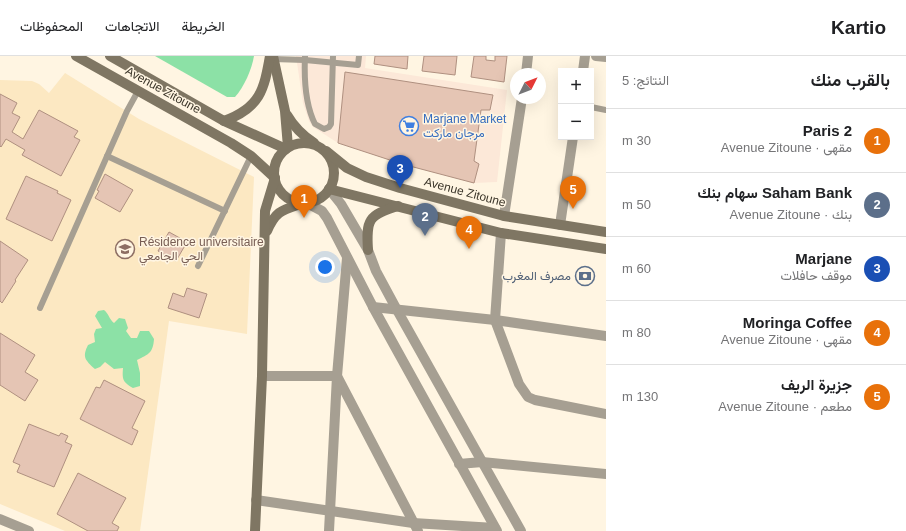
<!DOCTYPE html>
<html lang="ar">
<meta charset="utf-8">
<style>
:root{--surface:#fff;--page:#f6f6f6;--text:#202124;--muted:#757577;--line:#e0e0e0;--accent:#894b0e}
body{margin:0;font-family:Helvetica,Vazirmatn,sans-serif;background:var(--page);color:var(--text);direction:rtl}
.controls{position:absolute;right:12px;top:12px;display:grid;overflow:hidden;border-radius:0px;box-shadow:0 4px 16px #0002}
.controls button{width:36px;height:36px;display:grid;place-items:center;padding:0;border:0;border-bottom:1px solid var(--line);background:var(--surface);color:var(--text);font:20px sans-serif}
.compass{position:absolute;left:510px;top:12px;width:36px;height:36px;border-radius:50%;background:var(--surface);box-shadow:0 4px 16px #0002;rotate:48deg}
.you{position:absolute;left:325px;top:211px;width:14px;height:14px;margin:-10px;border:3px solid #fff;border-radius:50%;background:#1a73e8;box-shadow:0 0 0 6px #1a73e833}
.badge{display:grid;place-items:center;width:26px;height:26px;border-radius:50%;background:var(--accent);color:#fff;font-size:13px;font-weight:700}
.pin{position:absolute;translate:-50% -33px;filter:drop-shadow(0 1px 2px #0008)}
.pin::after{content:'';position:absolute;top:21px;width:14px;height:12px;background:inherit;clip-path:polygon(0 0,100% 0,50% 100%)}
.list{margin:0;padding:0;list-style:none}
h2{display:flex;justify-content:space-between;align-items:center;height:52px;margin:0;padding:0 16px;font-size:17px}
h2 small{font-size:13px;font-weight:400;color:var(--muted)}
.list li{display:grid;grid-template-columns:26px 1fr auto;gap:12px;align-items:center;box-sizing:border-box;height:64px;padding:0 16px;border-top:1px solid var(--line)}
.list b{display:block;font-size:15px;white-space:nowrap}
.list p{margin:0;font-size:13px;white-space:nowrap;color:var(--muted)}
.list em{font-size:13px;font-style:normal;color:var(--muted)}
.map{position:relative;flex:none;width:606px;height:475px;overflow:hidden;direction:ltr}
header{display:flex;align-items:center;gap:24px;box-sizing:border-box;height:56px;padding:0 20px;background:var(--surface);border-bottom:1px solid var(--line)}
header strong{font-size:19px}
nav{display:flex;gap:22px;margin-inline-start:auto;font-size:14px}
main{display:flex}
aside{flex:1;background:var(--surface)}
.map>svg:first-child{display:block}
</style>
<header>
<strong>Kartio</strong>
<nav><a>الخريطة</a><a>الاتجاهات</a><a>المحفوظات</a></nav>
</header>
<main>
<aside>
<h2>بالقرب منك<small>النتائج: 5</small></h2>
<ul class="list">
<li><span class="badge" style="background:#e8710a">1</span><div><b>Paris 2</b><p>مقهى · Avenue Zitoune</p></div><em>30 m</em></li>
<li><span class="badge" style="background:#5c6f8a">2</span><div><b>Saham Bank سهام بنك</b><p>بنك · Avenue Zitoune</p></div><em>50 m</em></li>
<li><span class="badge" style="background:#1a4fb4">3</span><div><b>Marjane</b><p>موقف حافلات</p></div><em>60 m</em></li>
<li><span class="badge" style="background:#e8710a">4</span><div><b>Moringa Coffee</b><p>مقهى · Avenue Zitoune</p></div><em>80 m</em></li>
<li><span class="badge" style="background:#e8710a">5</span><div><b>جزيرة الريف</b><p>مطعم · Avenue Zitoune</p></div><em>130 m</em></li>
</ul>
</aside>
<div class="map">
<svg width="606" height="475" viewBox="0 0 606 475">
<rect width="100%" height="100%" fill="#fff5e2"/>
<!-- commercial -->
<polygon fill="#fce8d8" points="296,0 366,0 365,12 507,34 497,126 474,127 402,108 338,87 313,71 309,65 303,47"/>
<!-- built -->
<polygon fill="#fce8c2" points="65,17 139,63 254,121 247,278 169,265 140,475 65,475 0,448 0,24 32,25 39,28 49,37"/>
<!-- green -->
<g fill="#8ce1a6">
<path d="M 155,0 L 254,0 C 252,13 244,31 235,41 L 227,41 Z"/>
<path d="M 104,254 C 109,258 109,263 114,267 L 119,262 L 125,263 L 128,272 L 126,275 L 131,282 L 137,282 L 140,275 L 149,275 L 154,283 C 153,297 149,298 137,304 L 140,317 L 140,330 L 133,332 C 123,326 122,324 123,312 L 114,313 L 105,306 L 100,311 L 95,313 C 85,304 82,301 88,289 L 95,286 L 94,278 L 96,273 L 102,272 L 95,260 L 98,255 Z"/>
</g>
<!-- building -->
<g fill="#e5c5b4" stroke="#af9080">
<polygon points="375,0 408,0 407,13 374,8"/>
<polygon points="424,0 457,0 455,19 422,15"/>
<polygon points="474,0 486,0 486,4 495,5 495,0 507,0 504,26 471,21"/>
<polygon points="345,16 493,39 490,54 481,54 474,105 479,108 474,127 402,108 338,87"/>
<polygon points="0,38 17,47 12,57 20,61 12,76 23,83 39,54 78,75 74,81 80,84 61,120 22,99 25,94 6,83 1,91 0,90"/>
<polygon points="105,118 133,134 120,156 95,142 99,135 97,134"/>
<polygon points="26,120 58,135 57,137 71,144 52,185 6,163"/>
<polygon points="169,176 187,186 176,205 158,195"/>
<polygon points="0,185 28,204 15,224 16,225 2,247 0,245"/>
<polygon points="187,232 207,238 199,262 168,252 173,237 184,241"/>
<polygon points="0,277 35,299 25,316 38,324 25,345 0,329"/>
<polygon points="104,324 145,345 132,372 138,375 132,389 80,363 96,331 100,332"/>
<polygon points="29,368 59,380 61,377 68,380 65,386 72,389 54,431 17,416 20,409 13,406"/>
<polygon points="78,417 126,442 112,467 119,471 117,475 88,475 57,458"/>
</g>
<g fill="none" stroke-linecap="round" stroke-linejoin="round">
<!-- lane -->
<g stroke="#a69f92" stroke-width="6">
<path d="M 305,0 C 304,22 305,48 315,68 L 324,73 L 329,71 L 331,68 L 333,0"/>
<polyline points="273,3 305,4 358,9 359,0"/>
<polyline points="591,51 606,54"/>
<polyline points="107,100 225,155"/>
<polyline points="198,210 251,100"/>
<polyline points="40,252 127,55 138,35"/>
</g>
<!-- street -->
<g stroke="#a69f92" stroke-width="10">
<polyline points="596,0 606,1"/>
<polyline points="583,15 585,0"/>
<polyline points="526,18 528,0"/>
<polyline points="329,133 341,148 368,194 376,215 397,254 521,475"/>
<polyline points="307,147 322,155 327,162 373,251 497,475"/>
<polyline points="504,160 522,42"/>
<polyline points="560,169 573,81"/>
<polyline points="501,177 495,264 519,328 528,341 535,344 606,358"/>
<polyline points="373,251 495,264 606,280"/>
<polyline points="262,320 337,320 418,475"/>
<polyline points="459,408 482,406 606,418"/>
<polyline points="256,444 413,467 495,472"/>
<polyline points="0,463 29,475"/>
<polyline points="329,475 337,320 347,202"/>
</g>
<!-- secondary -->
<g stroke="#7f7663" stroke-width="10">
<polyline points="76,0 231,87 251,100 275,122"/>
<polyline points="110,0 224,65 286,93"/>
<polyline points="273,0 285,55 288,91"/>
<path d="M 287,59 C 294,71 302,79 314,87"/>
<path d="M 224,65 C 260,52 264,34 270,0"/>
<circle cx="304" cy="117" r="30"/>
<polyline points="326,95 347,112 366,121 400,132 504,160 606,176"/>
<polyline points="329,133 501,177 606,193"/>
<path d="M 267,175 C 276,154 283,154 303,147"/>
<path d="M 368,194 C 366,164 368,159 398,150"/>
<polyline points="255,475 262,320 265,155 275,122"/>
</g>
</g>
<!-- icons -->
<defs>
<symbol id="supermarket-ring" viewBox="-11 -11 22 22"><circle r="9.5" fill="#fff5e2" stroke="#3f7fe0" stroke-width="1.5"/><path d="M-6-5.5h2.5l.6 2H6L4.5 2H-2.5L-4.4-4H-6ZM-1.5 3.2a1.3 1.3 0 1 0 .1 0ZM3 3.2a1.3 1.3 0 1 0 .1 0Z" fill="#3f7fe0"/></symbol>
<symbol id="university-ring" viewBox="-11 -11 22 22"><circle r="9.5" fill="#fff5e2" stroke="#8d6e63" stroke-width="1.5"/><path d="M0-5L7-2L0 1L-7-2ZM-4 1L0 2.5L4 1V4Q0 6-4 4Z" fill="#8d6e63"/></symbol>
<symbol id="bank-ring" viewBox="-11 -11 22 22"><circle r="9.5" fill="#fff5e2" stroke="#5c6f8a" stroke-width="1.5"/><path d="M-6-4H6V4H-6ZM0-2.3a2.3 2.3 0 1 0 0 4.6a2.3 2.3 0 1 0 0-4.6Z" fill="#5c6f8a"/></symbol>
</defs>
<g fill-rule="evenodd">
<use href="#supermarket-ring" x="398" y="59" width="22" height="22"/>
<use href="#university-ring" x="114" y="182" width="22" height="22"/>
<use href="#bank-ring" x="574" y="209" width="22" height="22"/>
</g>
<g text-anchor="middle" stroke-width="3" stroke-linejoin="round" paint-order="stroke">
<!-- street labels -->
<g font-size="12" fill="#3b3529" stroke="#fff5e2">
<text transform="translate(163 34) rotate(29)" y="4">Avenue Zitoune</text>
<text transform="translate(465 136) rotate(15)" y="4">Avenue Zitoune</text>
</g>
<!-- shop labels -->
<g font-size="12" fill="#366cbe" stroke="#fff5e2" text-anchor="start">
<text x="423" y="67">Marjane Market<tspan x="423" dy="14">مرجان ماركت</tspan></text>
</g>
<!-- education labels -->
<g font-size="12" fill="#785e54" stroke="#fff5e2" text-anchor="start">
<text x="139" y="190">Résidence universitaire<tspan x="139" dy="14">الحي الجامعي</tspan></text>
</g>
<!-- service labels -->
<g font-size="12" fill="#4e5e75" stroke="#fff5e2" text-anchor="end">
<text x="571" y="224">مصرف المغرب</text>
</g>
</g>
</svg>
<div class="controls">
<button>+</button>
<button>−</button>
</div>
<svg class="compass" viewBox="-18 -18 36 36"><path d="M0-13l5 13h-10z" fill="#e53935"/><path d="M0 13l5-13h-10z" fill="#757577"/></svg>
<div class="you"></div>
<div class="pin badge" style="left:304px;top:162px;background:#e8710a">1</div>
<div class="pin badge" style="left:425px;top:180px;background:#5c6f8a">2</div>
<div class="pin badge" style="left:400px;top:132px;background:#1a4fb4">3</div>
<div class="pin badge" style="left:469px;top:193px;background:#e8710a">4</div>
<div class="pin badge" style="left:573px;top:153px;background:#e8710a">5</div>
</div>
</main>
